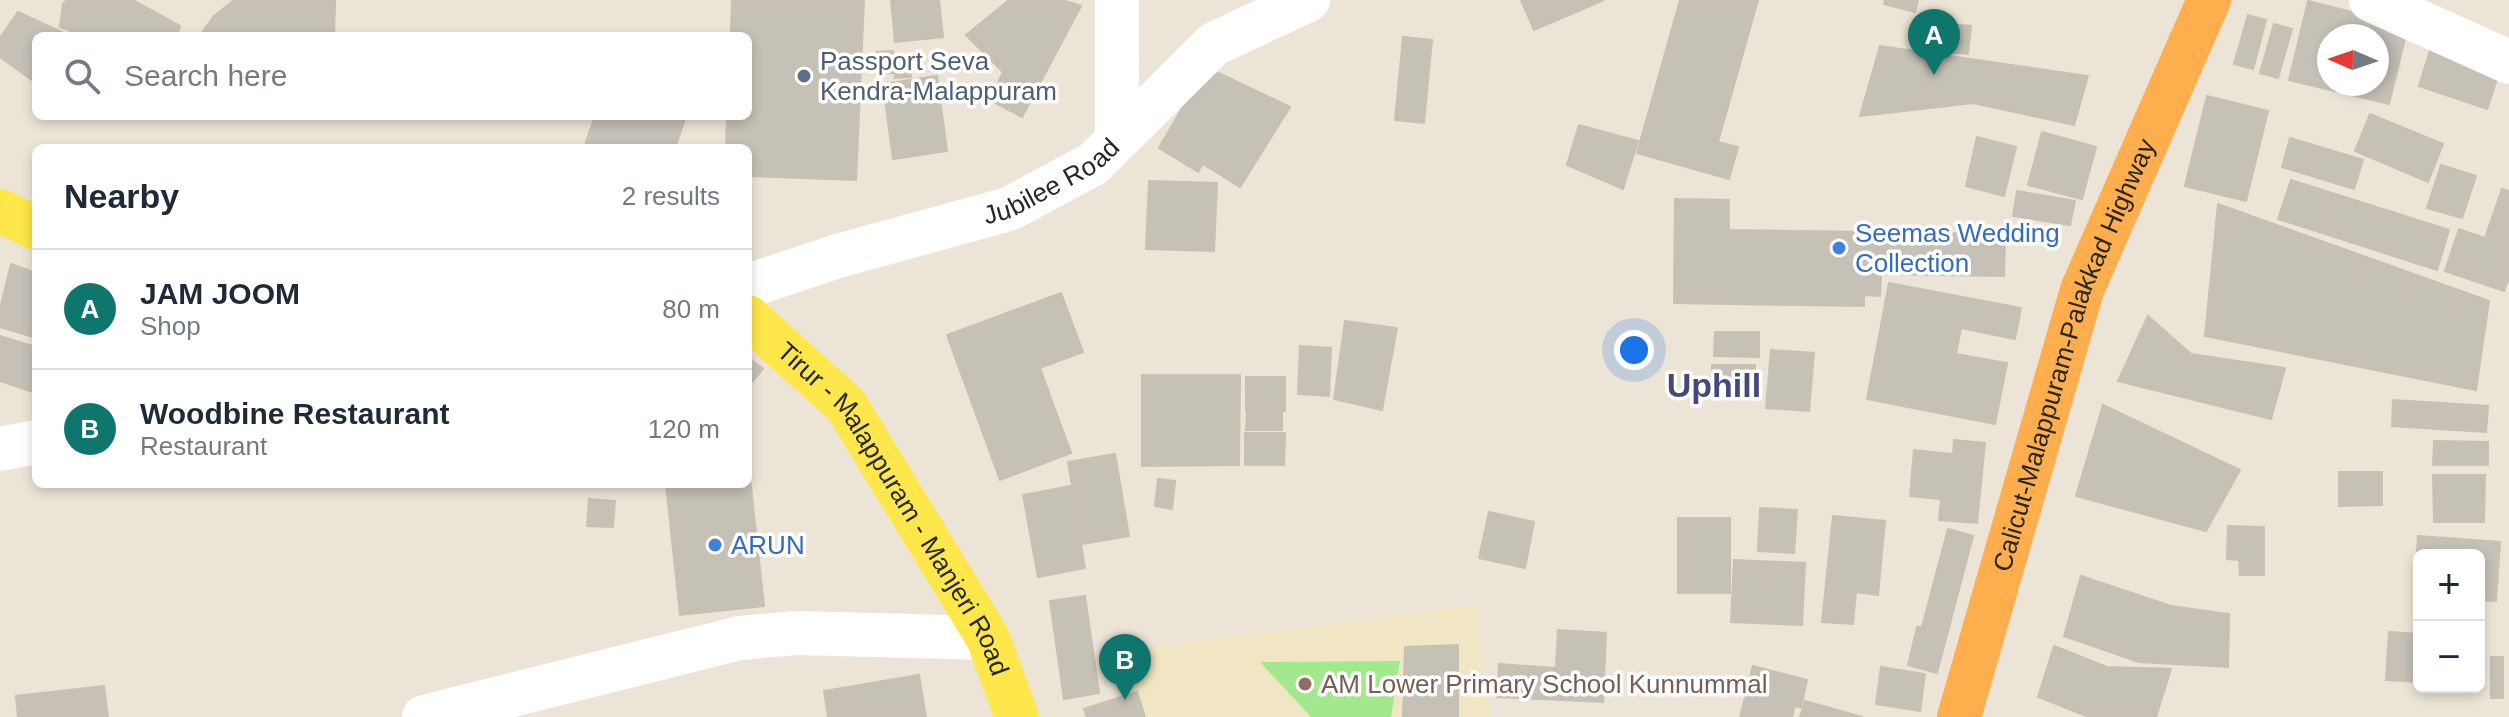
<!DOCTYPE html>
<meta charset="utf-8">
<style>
:root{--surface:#fff;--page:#f6f6f7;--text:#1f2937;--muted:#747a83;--line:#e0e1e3;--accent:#0f766e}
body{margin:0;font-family:Arial,sans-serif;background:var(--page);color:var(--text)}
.controls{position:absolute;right:24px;bottom:24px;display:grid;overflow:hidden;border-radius:12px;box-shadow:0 4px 12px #0003}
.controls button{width:72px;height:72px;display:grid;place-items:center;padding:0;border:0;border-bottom:2px solid var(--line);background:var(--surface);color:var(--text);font:40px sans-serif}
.compass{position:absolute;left:2317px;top:24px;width:72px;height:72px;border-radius:50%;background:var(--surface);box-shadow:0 4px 12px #0003;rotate:272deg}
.you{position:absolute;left:1634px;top:350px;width:28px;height:28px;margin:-20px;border:6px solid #fff;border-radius:50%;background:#1a73e8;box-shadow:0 0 0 12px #1a73e833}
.badge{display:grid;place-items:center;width:52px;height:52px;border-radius:50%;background:var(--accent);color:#fff;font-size:26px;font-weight:700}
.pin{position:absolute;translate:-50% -66px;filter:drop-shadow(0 2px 4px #0008)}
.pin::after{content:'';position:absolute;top:42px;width:28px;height:24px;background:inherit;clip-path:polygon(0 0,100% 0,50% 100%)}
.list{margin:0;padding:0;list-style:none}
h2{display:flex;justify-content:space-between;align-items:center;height:104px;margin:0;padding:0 32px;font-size:34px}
h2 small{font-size:26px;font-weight:400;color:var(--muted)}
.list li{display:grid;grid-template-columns:52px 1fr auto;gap:24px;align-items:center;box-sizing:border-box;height:120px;padding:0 32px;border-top:2px solid var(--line)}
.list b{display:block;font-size:30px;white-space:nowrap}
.list p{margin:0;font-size:26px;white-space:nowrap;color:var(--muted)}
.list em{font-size:26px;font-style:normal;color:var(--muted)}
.icon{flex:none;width:44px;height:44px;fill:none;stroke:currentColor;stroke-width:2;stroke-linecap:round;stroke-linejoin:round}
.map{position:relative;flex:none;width:2509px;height:717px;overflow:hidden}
.search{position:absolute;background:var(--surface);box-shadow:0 4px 12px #0003;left:32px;top:32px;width:720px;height:88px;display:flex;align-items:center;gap:20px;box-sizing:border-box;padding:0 28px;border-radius:12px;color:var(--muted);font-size:30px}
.panel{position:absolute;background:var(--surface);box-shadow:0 4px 12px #0003;left:32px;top:144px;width:720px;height:344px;border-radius:12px}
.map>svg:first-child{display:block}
</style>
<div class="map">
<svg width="2509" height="717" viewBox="0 0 2509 717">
<rect width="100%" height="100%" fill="#ece5d7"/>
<!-- education -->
<polygon fill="#f0e6c4" points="1475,605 1490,717 1137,717 1113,652"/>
<!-- green -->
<polygon fill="#a2e88d" points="1400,661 1391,717 1311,717 1260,662"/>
<!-- building -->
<g fill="#c6c1b7" stroke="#c7c1b1" stroke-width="2" fill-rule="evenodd">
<polygon points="68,0 133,0 180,26 177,36 85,36 60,27 63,3"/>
<polygon points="234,0 335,0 334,36 200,36 213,17"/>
<polygon points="732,0 864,0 856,180 748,176 748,148 726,148 727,116 748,116 748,36 731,36"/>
<polygon points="891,0 939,0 943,37 895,42"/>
<polygon points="1009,0 1062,0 1081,6 1022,117 990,100 1003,72 966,35"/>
<polygon points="1521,0 1604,0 1534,30"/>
<polygon points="1680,0 1758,0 1718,142 1738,147 1729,179 1637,153"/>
<polygon points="1885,0 1918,0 1915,12 1884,4"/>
<path d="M 2308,1 L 2408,26 L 2389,104 L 2289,80 ZM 2329,36 L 2377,36 L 2377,84 L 2329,84 Z"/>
<polygon points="18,12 70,36 36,36 36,83 0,57 0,38"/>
<polygon points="2248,15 2266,20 2253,69 2234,64"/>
<polygon points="1921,22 1971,26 1968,54 1918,50"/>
<polygon points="2274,24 2292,29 2278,78 2260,73"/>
<polygon points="1403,37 1432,40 1424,123 1395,120"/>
<polygon points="1880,46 2088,76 2074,125 1973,103 1860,116"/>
<polygon points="2431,47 2500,70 2487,109 2419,86"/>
<polygon points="893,51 894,73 878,73 877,52"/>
<polygon points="909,55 911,77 895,78 894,56"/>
<polygon points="1206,67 1290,107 1240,187 1203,164 1198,172 1159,148"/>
<polygon points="937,76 947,151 893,159 883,84"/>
<polygon points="2207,96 2268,111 2246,201 2185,186"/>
<polygon points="2370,114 2443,144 2428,182 2355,151"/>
<polygon points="595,116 686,116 675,148 584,148"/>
<polygon points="1579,125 1638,141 1623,189 1567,165"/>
<polygon points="2042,132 2096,147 2082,199 2028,185"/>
<polygon points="1977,137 2016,147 2004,196 1966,186"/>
<polygon points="2290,138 2363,160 2354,189 2282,167"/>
<polygon points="2441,165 2476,176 2462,218 2427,208"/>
<polygon points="2291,180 2449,230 2437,270 2278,219"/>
<polygon points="1149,181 1217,183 1214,251 1146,249"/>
<polygon points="2502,189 2509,191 2509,277 2504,291 2445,271 2459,229 2485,238"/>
<polygon points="2017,191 2075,201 2070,225 2013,216"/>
<polygon points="1675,199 1729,200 1729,230 2005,234 2004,276 1881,274 1880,296 1864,295 1864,306 1674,303"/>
<polygon points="2218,204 2489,301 2476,390 2205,336"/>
<polygon points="11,264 36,273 36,338 0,327 0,309"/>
<polygon points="1889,283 2021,308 2015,339 1961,328 1956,354 2007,363 1995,424 1867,399"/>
<polygon points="1061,293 1083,352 1040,368 1071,453 1000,480 947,335"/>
<polygon points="2148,316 2191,354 2285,368 2271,419 2118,381"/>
<polygon points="1345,321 1397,328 1382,410 1334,399"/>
<polygon points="1715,332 1759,332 1759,357 1714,356"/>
<polygon points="0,336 36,347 36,393 0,381"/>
<polygon points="1300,346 1331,348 1329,396 1298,394"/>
<polygon points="1771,350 1814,353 1809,411 1766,408"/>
<polygon points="748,357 763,369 748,387"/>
<polygon points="1712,365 1755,365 1755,393 1711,392"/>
<polygon points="1142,375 1240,375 1239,465 1142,466"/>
<rect x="1246" y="377" width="39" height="34"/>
<polygon points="2393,400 2488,406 2486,432 2392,426"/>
<polygon points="2103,405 2240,470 2206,531 2076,496"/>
<polygon points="1247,413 1282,413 1282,430 1246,430"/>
<polygon points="1245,433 1285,433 1284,465 1245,465"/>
<polygon points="1954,440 1985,443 1977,523 1939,520 1941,499 1910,496 1914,450 1953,454"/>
<polygon points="2434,441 2488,442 2488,465 2433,465"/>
<polygon points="1115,454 1129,536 1082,544 1068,462"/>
<polygon points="749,469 764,606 680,615 666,484 748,484"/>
<polygon points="2339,472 2382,472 2382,505 2339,506"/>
<polygon points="2433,475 2485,475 2484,522 2434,522"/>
<polygon points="1158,479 1175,481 1172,509 1155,506"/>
<polygon points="1071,486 1085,568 1038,577 1023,495"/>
<polygon points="589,499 615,501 613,527 587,526"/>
<polygon points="1760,508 1797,510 1794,553 1758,551"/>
<polygon points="1489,512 1534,522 1525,568 1479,558"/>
<polygon points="1833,516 1885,521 1878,595 1856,592 1853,624 1822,622"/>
<rect x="1678" y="518" width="52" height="75"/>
<polygon points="2228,526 2264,527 2264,575 2240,575 2239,560 2227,559"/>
<polygon points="1948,529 1973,536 1937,673 1908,665 1917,627 1922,627"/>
<polygon points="2418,536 2500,542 2496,601 2479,600 2479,555 2419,555 2419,596 2414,596"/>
<polygon points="1734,560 1805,563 1802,625 1731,622"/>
<polygon points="2081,576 2171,606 2229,614 2228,667 2139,662 2064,636"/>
<polygon points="1085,596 1099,693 1064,699 1050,601"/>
<polygon points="1558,630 1606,633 1603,702 1497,697 1499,664 1556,668"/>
<polygon points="2389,632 2419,634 2419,682 2386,680"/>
<polygon points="1458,645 1458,717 1403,717 1405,647"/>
<polygon points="2054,646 2107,667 2171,669 2156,717 2089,717 2038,697"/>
<rect x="2491" y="657" width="12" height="41"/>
<polygon points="1753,666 1807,680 1801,707 1795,706 1792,717 1740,717"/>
<polygon points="1881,667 1925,674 1920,711 1876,704"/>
<polygon points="919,675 926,717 828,717 824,691"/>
<polygon points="104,686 108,717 18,717 16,696"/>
<polygon points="1137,692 1145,717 1087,717 1084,709"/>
<polygon points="1805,701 1862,717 1800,717"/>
</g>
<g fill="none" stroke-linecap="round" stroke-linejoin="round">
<!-- minor -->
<g stroke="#fff" stroke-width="44">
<polyline points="1117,0 1117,140"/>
<polyline points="2371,0 2509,62"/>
<path id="s1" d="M 748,286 L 838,256 L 1009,209 L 1093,164 L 1214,44 L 1308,0"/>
<polyline points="0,449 36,442"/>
<polyline points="424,717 740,638 796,633 988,638"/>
</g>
<!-- major -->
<g stroke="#fde74a" stroke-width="44">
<polyline points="0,211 36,228"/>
<path id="s2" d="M 748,317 L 846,405 L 988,638 L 1017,717"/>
</g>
<!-- highway -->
<path stroke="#ffae4e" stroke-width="44" id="s3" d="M 1959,717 L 2082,290 L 2209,0"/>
</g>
<!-- markers -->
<circle fill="#5c6f8a" stroke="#fff" stroke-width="3" cx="804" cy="76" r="8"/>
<g fill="#3f7fe0" stroke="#fff" stroke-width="3">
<circle cx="1839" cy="248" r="8"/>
<circle cx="715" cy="545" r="8"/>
</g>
<circle fill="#8d6e63" stroke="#fff" stroke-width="3" cx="1305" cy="684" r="8"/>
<g text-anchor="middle" stroke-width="7" stroke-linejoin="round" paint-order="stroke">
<!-- service labels -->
<g font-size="26" fill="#4e5e75" stroke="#fff" text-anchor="start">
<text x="820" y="70">Passport Seva<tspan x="820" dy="30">Kendra-Malappuram</tspan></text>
</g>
<!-- street labels -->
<g font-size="26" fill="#272727" stroke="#fff">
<text dy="9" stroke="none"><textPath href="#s1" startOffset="322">Jubilee Road</textPath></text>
<text dy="9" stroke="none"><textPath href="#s3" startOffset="380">Calicut-Malappuram-Palakkad Highway</textPath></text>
<text dy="9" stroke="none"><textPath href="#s2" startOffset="244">Tirur - Malappuram - Manjeri Road</textPath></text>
</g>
<!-- shop labels -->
<g font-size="26" fill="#366cbe" stroke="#fff" text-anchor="start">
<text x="1855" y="242">Seemas Wedding<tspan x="1855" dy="30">Collection</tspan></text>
<text x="731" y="554">ARUN</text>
</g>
<!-- education labels -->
<g font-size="26" fill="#785e54" stroke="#fff" text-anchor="start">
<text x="1321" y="693">AM Lower Primary School Kunnummal</text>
</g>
<!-- district labels -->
<g font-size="34" font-weight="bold" fill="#44487b" stroke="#fff">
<text x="1714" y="397">Uphill</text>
</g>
</g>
</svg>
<div class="controls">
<button>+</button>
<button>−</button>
</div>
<svg class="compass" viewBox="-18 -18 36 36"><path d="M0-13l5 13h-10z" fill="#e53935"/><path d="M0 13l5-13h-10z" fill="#747a83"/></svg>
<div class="you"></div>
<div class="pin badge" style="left:1934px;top:75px">A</div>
<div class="pin badge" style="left:1125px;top:700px">B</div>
<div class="search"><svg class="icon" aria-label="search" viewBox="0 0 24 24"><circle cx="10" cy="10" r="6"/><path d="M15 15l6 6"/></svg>Search here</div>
<section class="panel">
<h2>Nearby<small>2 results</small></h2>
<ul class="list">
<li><span class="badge">A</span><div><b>JAM JOOM</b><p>Shop</p></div><em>80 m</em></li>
<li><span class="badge">B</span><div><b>Woodbine Restaurant</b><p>Restaurant</p></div><em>120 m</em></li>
</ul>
</section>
</div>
